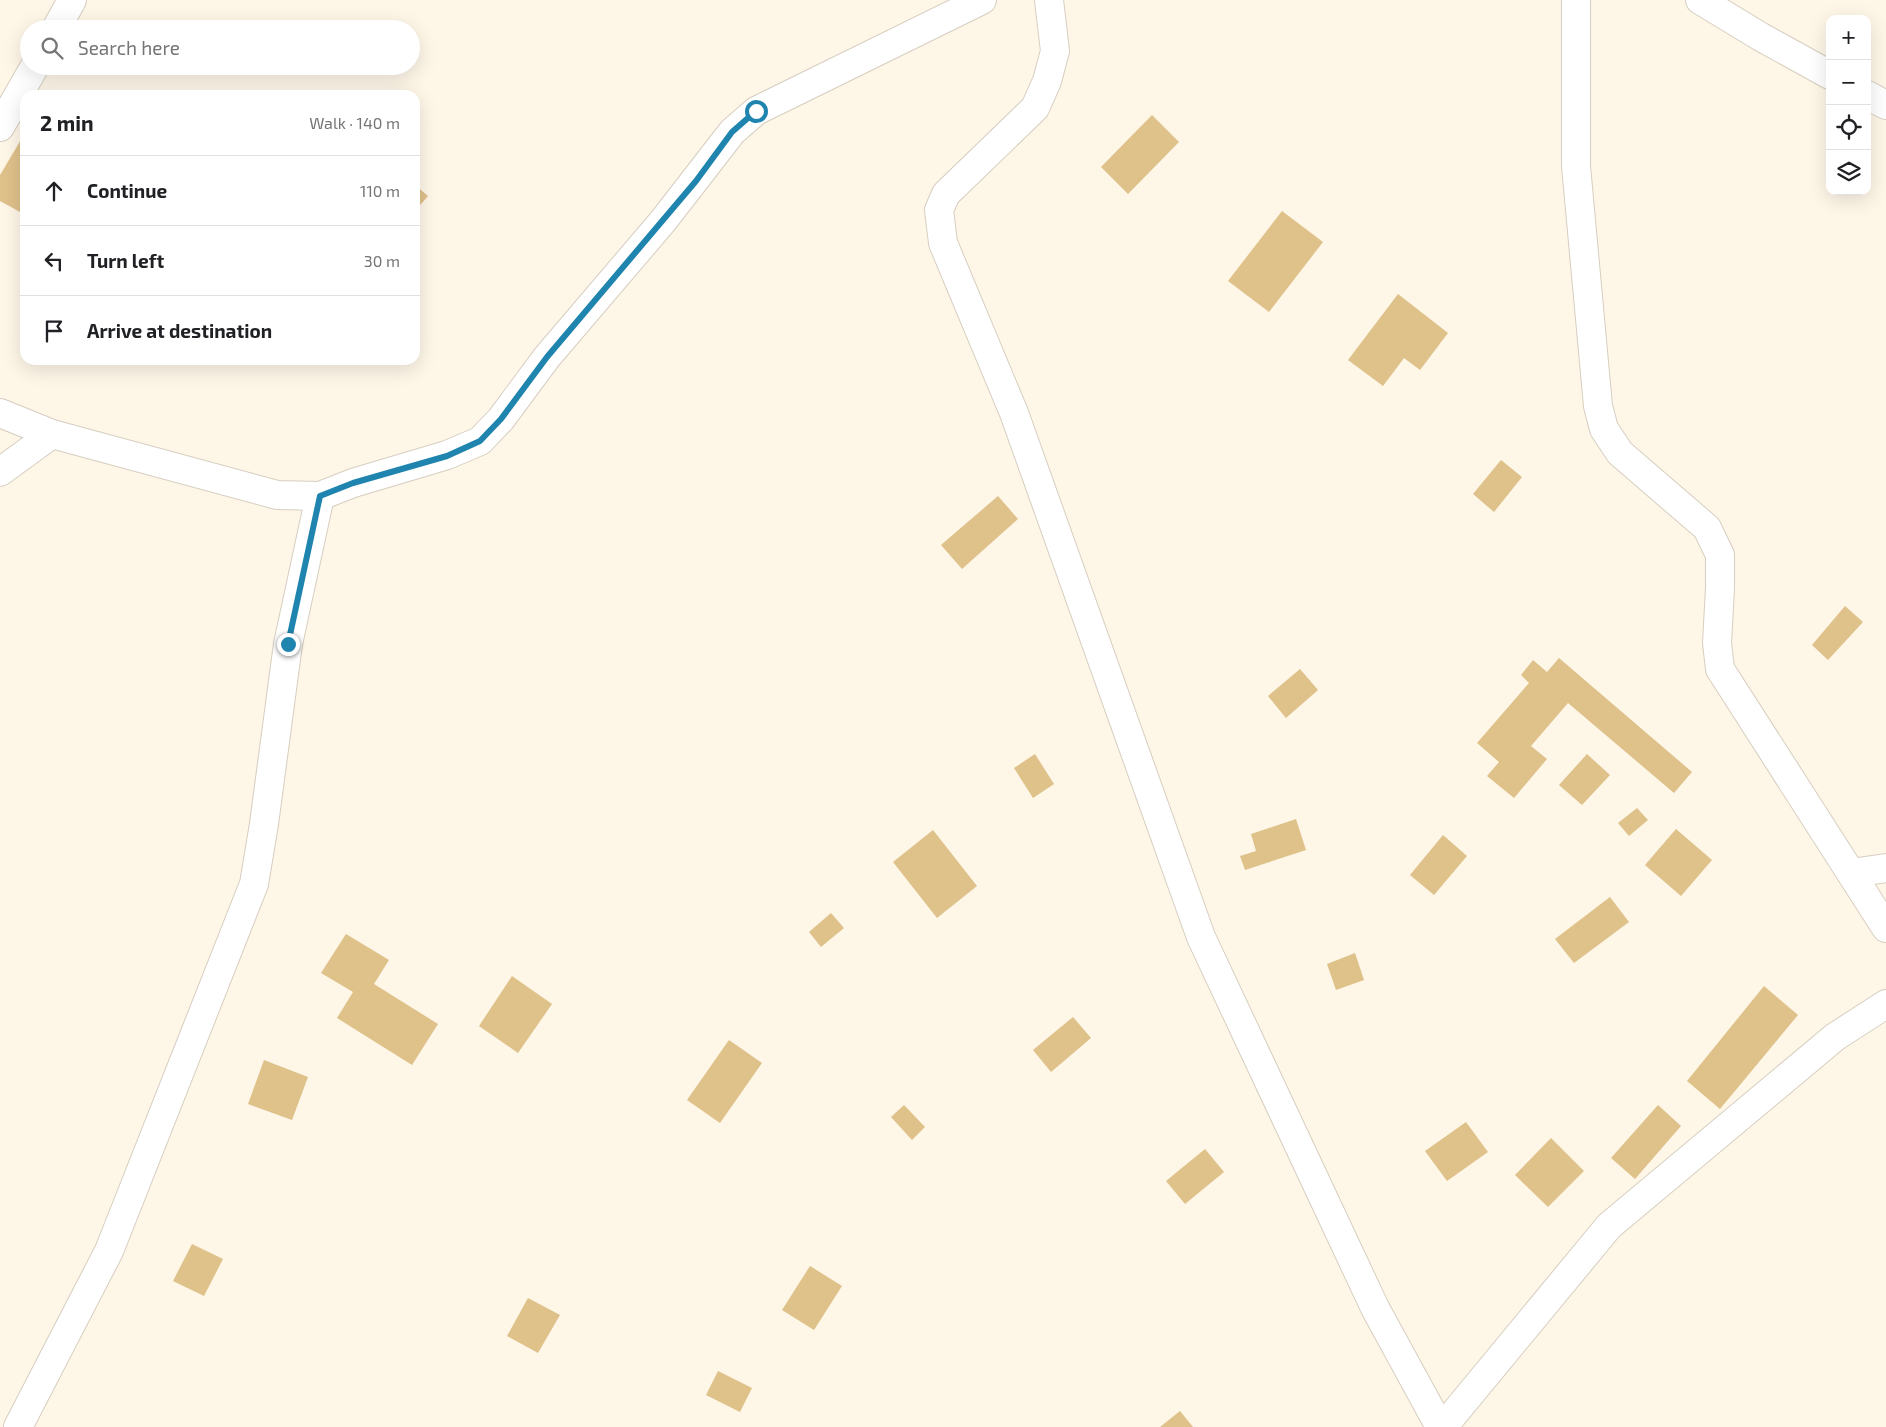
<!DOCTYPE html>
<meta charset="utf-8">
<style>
:root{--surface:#fff;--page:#f6f6f6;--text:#202124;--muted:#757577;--line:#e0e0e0}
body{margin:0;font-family:"Exo 2",sans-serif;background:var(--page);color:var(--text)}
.controls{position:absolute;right:15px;top:15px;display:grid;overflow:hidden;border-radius:10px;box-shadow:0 5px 20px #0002}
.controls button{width:45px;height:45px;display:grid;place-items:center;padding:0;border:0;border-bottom:1px solid var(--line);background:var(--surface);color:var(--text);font:25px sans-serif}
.stop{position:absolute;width:15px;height:15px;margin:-11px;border:4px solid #1f84ae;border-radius:50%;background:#fff}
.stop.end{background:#1f84ae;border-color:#fff;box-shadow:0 1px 5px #0008}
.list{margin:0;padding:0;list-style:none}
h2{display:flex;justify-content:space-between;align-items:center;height:65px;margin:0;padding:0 20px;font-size:21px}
h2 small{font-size:16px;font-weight:400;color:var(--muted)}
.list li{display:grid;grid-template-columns:32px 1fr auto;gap:15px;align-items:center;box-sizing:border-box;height:70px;padding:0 20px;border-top:1px solid var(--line)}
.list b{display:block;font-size:19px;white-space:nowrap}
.list em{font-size:16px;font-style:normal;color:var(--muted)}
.icon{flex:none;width:28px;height:28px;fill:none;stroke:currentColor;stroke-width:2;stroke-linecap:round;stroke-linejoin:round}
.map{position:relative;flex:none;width:1886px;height:1427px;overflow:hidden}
.search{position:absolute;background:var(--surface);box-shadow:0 5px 20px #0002;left:20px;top:20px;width:400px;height:55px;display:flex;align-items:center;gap:12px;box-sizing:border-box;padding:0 18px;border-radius:28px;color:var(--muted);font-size:19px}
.panel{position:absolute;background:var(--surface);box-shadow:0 5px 20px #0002;left:20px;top:90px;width:400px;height:275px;border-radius:15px}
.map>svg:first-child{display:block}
</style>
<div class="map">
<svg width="1886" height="1427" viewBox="0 0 1886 1427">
<rect width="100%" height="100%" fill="#fef6e7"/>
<!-- building -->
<g fill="#dfc18a">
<polygon points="1152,115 1179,142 1128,194 1101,167"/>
<polygon points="25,133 25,208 22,213 0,201 0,175"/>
<polygon points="415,185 428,196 415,211"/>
<polygon points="1282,211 1323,242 1269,312 1228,281"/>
<polygon points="1398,294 1448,333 1420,370 1404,358 1383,386 1348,360"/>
<polygon points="1501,460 1522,477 1494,512 1473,494"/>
<polygon points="998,496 1018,519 962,569 941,545"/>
<polygon points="1845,606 1863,622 1828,660 1812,645"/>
<polygon points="1559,658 1692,772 1674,793 1568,703 1531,746 1547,759 1514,798 1487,776 1499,762 1477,743 1529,683 1521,675 1533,660 1547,672"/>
<polygon points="1300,669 1318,690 1286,718 1268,696"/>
<polygon points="1035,754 1054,784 1033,798 1014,768"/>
<polygon points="1587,754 1610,775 1582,805 1559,785"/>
<polygon points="1637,808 1648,820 1629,836 1618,823"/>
<polygon points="1296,819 1306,850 1245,870 1240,856 1256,851 1251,834"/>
<polygon points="1676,829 1712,860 1681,896 1645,865"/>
<polygon points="933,830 977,886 937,918 893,862"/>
<polygon points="1443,835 1467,856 1434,895 1410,875"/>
<polygon points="1610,897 1629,922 1574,963 1555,939"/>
<polygon points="831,913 844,928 821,947 809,932"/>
<polygon points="346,934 389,960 374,984 438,1024 412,1065 337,1018 353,992 321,973"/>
<polygon points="1355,953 1364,980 1336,990 1327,964"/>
<polygon points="512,976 552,1004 518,1053 479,1026"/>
<polygon points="1764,986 1798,1015 1720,1109 1687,1081"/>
<polygon points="1073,1017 1091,1038 1051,1072 1033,1050"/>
<polygon points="729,1040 762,1063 720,1123 687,1100"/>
<polygon points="264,1060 308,1077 292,1120 248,1104"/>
<polygon points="904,1105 925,1127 912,1140 891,1117"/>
<polygon points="1658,1105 1681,1126 1635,1179 1611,1158"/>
<polygon points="1466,1122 1488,1152 1447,1181 1425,1151"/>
<polygon points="1551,1138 1584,1171 1548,1207 1515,1175"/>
<polygon points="1205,1149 1224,1172 1185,1204 1166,1181"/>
<polygon points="192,1244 223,1259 204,1296 173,1281"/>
<polygon points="810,1266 842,1286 814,1330 782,1310"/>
<polygon points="528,1298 560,1315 538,1353 507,1336"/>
<polygon points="718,1371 752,1388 740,1412 706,1395"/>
<polygon points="1180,1411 1193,1427 1160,1427"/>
</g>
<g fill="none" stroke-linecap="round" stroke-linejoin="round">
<defs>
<g id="street">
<polyline points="1049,0 1055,51 1047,81 1035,108 946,194 939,210 943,243 1014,413 1201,937 1375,1308 1440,1427"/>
<polyline points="1576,0 1576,166 1598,406 1604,429 1620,453 1707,528 1720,555 1720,588 1717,643 1720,669 1886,928"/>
<polyline points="56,29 72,0"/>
<polyline points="0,127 35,66"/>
<polyline points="0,413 52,434 277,495 320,496 353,483 447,455 480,441 501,419 547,357 663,221 732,132 756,111 982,0"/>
<polyline points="0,472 52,434"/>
<polyline points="1851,873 1886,868"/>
<polyline points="18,1427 109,1251 254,884 264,824 288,644 320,496"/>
<polyline points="1443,1427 1609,1226 1835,1037 1886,1004"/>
</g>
<g id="secondary">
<polyline points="1700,0 1761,37 1830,75"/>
<polyline points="1867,95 1886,105"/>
</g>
</defs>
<!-- street casing -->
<use href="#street" stroke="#d6cec0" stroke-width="30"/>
<!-- secondary casing -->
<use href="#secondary" stroke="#d6cec0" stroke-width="30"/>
<!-- street -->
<use href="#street" stroke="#fff" stroke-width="28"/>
<!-- secondary -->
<use href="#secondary" stroke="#fff" stroke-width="28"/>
</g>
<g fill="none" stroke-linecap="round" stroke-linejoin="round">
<!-- route -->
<polyline stroke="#1f84ae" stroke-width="6" points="288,644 320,496 353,483 447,456 480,441 501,419 547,357 696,181 732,132 756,111"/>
</g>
</svg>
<div class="controls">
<button>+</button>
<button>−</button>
<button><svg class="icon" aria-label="locate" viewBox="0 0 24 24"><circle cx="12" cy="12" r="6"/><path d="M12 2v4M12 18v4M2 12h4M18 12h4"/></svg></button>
<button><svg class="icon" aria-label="layers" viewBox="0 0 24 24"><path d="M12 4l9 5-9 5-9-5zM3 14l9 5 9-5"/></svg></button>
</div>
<div class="stop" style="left:756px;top:111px"></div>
<div class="stop end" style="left:288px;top:644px"></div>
<div class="search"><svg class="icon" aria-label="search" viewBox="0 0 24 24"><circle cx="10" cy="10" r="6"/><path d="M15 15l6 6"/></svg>Search here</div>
<section class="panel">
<h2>2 min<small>Walk · 140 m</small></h2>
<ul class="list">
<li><svg class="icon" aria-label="ahead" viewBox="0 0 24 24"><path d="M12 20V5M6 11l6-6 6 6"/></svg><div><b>Continue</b></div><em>110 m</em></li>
<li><svg class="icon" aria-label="left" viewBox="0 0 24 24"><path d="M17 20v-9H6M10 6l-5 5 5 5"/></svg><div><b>Turn left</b></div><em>30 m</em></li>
<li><svg class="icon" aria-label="arrive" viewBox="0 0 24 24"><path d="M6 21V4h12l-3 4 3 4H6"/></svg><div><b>Arrive at destination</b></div></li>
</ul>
</section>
</div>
